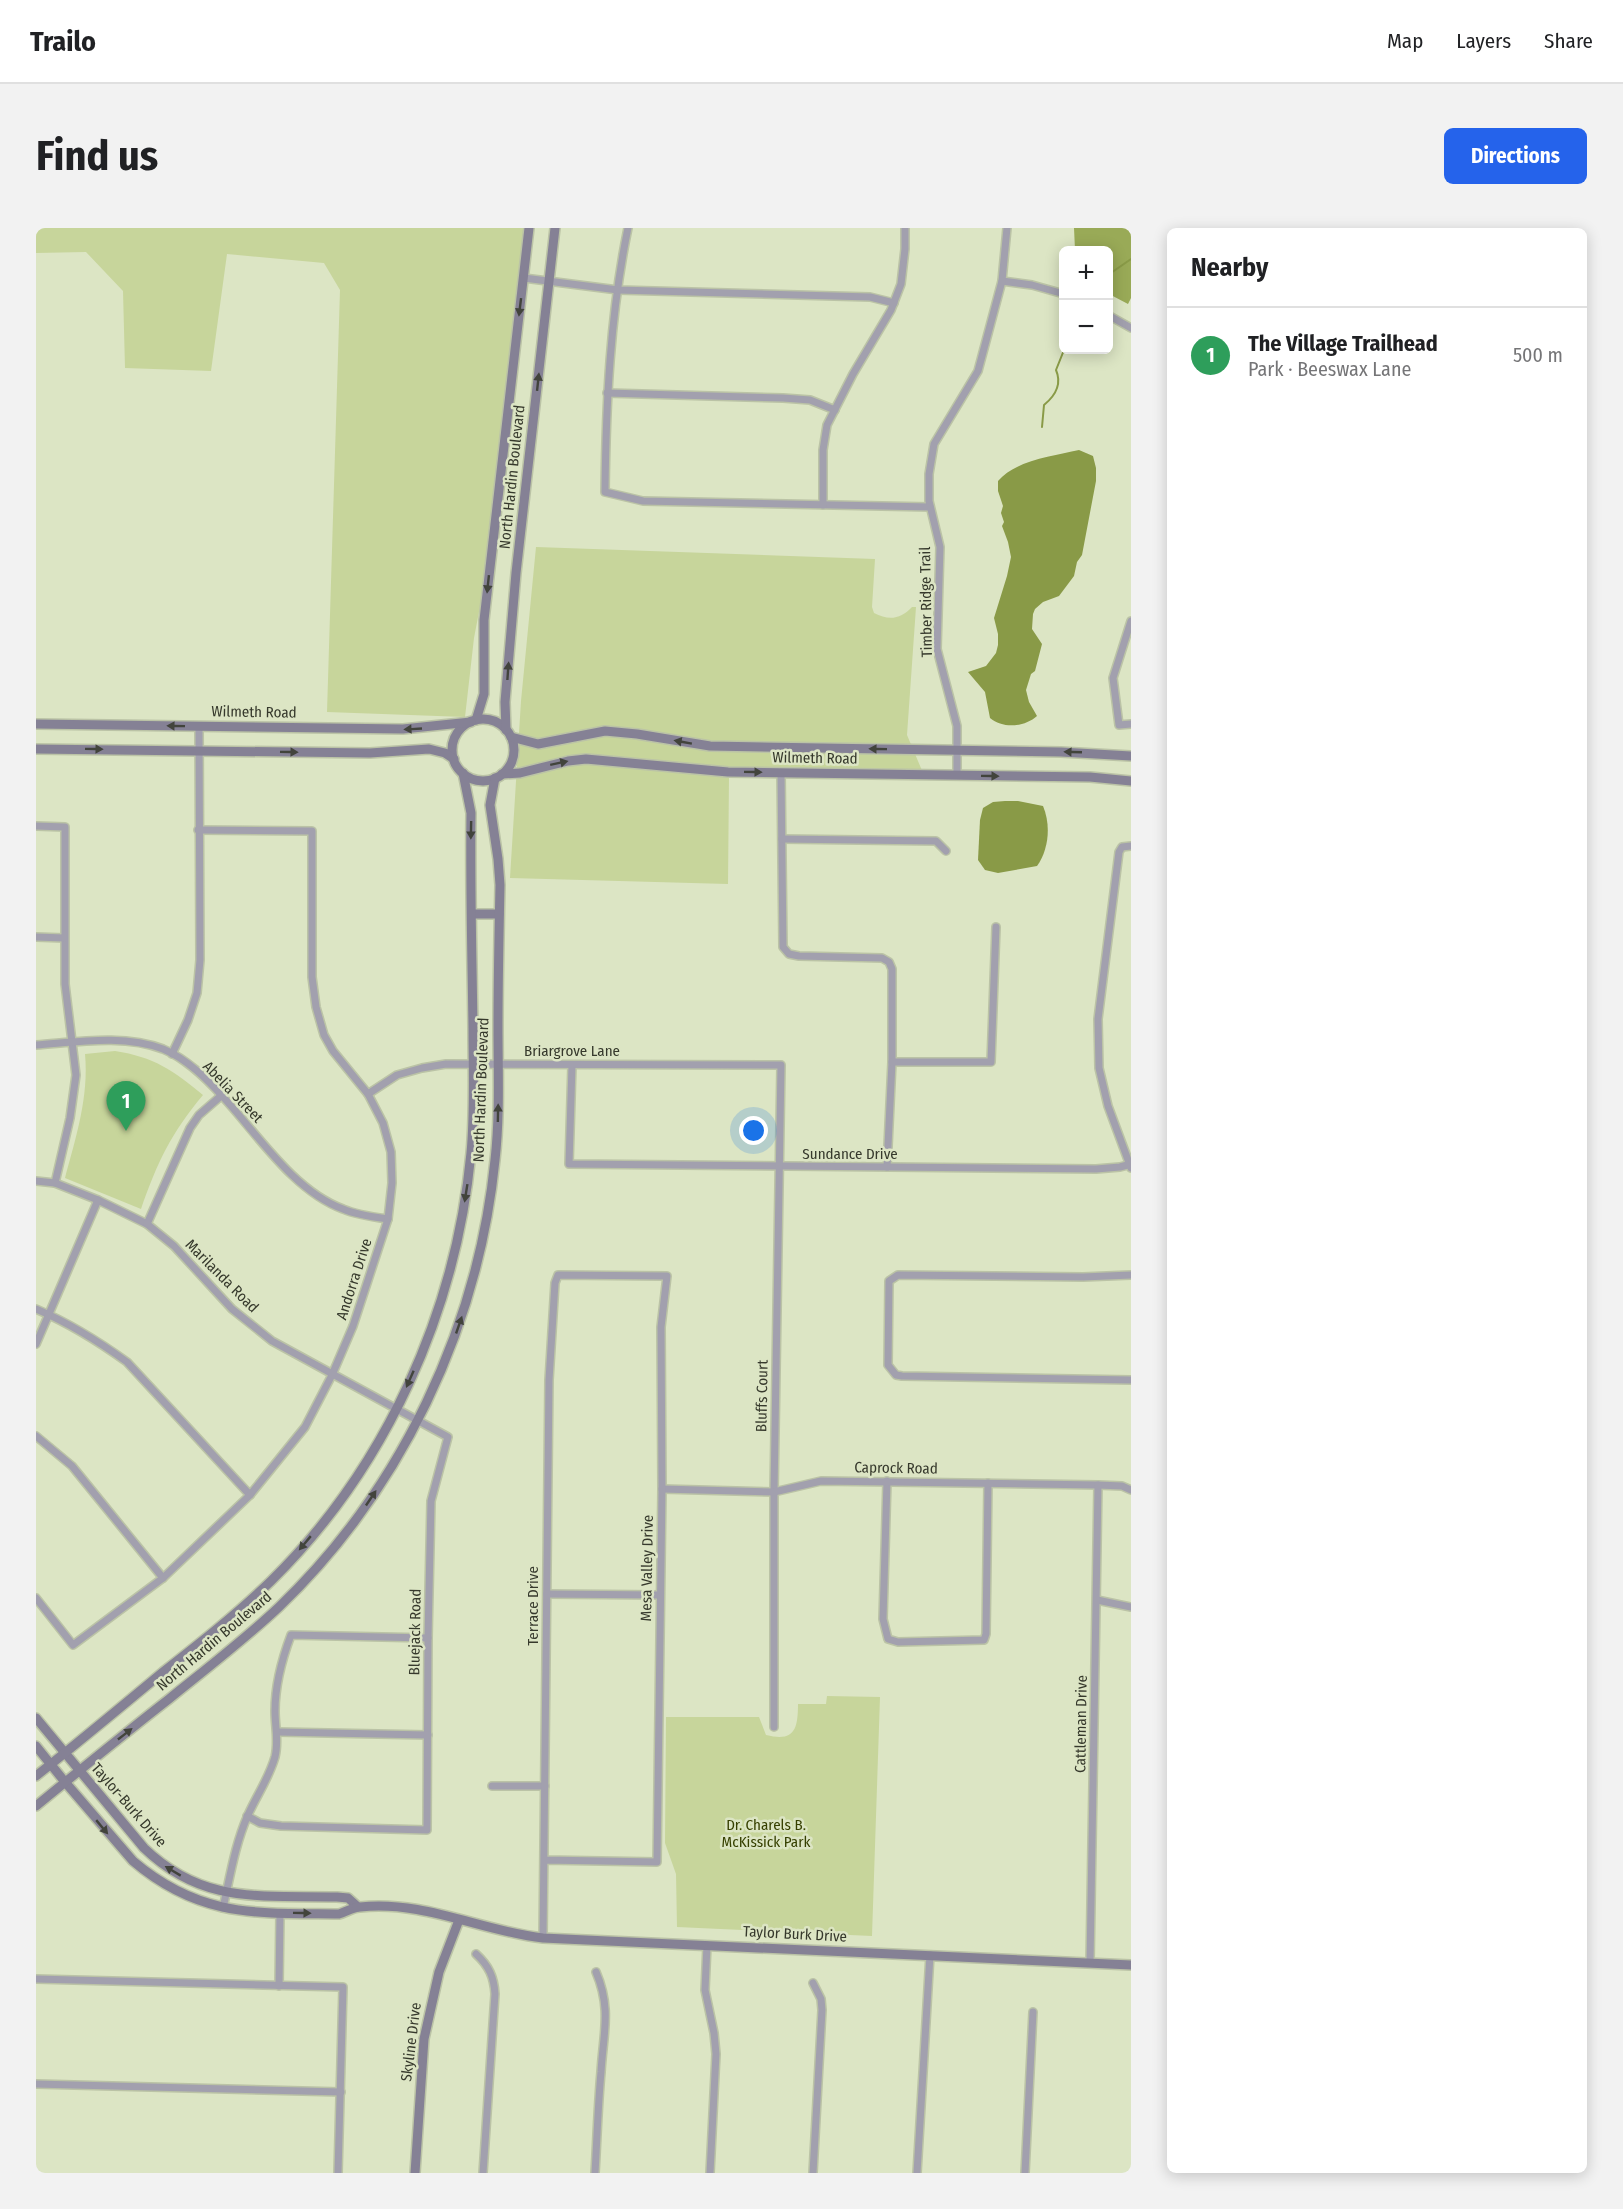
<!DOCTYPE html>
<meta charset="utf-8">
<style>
:root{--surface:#fff;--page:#f2f2f2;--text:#202124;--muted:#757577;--line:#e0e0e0;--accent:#2563eb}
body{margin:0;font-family:"Fira Sans Condensed",sans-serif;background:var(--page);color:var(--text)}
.controls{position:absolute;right:18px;top:18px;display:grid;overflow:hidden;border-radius:9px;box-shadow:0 3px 15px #0003}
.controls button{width:54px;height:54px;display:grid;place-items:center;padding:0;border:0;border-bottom:2px solid var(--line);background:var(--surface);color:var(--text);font:30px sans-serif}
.you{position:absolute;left:718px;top:903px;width:21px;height:21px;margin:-15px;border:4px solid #fff;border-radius:50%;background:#1a73e8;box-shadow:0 0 0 9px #1a73e833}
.badge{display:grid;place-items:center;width:39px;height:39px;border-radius:50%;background:var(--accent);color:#fff;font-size:20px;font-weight:700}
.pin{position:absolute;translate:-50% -50px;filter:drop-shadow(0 2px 3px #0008)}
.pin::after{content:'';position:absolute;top:32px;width:21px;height:18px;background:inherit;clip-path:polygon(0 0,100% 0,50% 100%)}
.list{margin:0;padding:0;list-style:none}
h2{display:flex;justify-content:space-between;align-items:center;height:78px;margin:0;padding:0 24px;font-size:26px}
h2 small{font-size:20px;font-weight:400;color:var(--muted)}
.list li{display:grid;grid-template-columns:39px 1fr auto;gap:18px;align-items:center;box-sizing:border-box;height:96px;padding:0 24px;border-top:2px solid var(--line)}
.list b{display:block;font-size:22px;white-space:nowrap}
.list p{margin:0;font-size:20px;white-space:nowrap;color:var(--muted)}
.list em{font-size:20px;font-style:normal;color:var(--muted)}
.map{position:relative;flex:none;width:1095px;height:1945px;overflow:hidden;border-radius:9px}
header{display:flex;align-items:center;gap:36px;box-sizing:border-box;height:84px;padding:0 30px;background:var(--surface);border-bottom:2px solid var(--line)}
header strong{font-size:28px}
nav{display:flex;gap:33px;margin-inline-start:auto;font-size:21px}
.intro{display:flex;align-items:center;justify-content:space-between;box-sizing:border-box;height:144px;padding:0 36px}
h1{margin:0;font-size:42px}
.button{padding:15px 27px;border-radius:9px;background:var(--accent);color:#fff;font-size:21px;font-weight:700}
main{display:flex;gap:36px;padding:0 36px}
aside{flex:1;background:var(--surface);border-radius:9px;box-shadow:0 3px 15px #0003}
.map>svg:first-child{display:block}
</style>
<header>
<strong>Trailo</strong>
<nav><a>Map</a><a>Layers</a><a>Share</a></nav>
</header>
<div class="intro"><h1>Find us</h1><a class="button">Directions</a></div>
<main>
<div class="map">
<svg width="1095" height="1945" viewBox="0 0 1095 1945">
<rect width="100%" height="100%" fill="#dce5c4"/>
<!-- green -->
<g fill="#c7d59b">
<polygon points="0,0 495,0 458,305 438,410 429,489 291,484 304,62 288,35 191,26 175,143 89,140 87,63 50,24 0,25"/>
<path d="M 500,319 L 839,331 L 836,379 L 838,385 C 853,393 865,391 876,379 L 880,379 L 871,507 L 890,552 L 693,548 L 692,656 L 474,650 L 485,473 Z"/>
<path d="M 79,823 C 118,829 137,842 167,867 C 135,905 121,935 105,981 L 29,950 C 40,909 53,869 49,826 Z"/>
<path d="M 791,1468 L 844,1469 L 836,1708 L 641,1699 L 640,1646 L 629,1615 L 630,1489 L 723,1489 L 730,1507 C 758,1514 762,1502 762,1476 L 790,1476 Z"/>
</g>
<!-- forest -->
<polygon fill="#99aa57" points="1038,0 1095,0 1095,70 1092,76 1073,66 1072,22 1039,22"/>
<!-- water -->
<g fill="#899a47">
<path d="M 1043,222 L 1057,228 L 1060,240 L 1060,253 L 1046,327 L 1041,334 L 1038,348 L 1023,368 L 1007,374 L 999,381 L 997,386 L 996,401 L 1006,416 L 999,443 L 995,446 L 990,462 L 993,474 L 1001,488 C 989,499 967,501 954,490 L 949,464 L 932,444 L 950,438 L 960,425 L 962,417 L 962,406 L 958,390 L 971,348 L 975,329 L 972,314 L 966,298 L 968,294 L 965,285 L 967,278 L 962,263 L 962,253 C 980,232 1017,228 1043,222 Z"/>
<path d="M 969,573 L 982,573 L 1007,578 C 1015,597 1013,621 1001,638 L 962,645 L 949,642 L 942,632 L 944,592 L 947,580 L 957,574 Z"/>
</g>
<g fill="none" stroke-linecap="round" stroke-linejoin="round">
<!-- stream -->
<g stroke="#899a47" stroke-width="2">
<polyline points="1072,47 1095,31"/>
<path d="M 1006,199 L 1008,177 C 1019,168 1026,156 1020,142 L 1028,122"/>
</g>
<defs>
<g id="street">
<path d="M 592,0 C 574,87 570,176 569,264 L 607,273 L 894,279"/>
<polyline points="488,50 582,62 834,69 858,75"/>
<polyline points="966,53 996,57 1028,66"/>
<polyline points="1072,87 1095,100"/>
<polyline points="571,165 747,170 774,172 799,182"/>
<polyline points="787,277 787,222 791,197 817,146 855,82 865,56 869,21 869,0"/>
<polyline points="1095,393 1077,450 1083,497 1095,496"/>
<polyline points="745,545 747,719 753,726 763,728 846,730 853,734 856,741 856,834 851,939"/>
<polyline points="921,547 921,498 901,421 904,319 893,273 893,246 898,216 942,143 966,53 971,0"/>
<polyline points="0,598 29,599 29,756 40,847 34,890 19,955"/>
<polyline points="746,611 900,613 910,623"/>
<polyline points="1095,618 1086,619 1083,624 1062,791 1063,840 1072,878 1095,940"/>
<polyline points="0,709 28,710"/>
<path d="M 0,817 C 41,814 88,806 127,821 C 151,831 171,851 188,870 C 222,907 258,963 307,981 C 321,987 337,989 352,991"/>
<polyline points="136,826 152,792 161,765 164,732 163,498"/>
<polyline points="856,834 955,834 960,699"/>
<polyline points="536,837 533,936 1060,941 1084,939 1095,936"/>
<polyline points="332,866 361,847 386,840 410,836 745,837 738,1264 738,1499"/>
<polyline points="0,953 19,955 62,972 111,996 138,1018 196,1081 236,1113 412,1209 395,1273 392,1410 391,1602 245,1598 224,1595 211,1588"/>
<polyline points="111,996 154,900 163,887 186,867"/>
<polyline points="1095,1047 1047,1049 862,1047 853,1053 852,1137 860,1147 866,1148 1095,1152"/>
<path d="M 0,1081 C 33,1095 62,1113 91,1134 L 214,1267"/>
<polyline points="0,1116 62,972"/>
<polyline points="0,1208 36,1238 127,1350"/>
<polyline points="851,1253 847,1391 852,1411 862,1414 948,1412 950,1406 952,1255"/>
<polyline points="626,1261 738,1264 785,1253 1062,1257 1086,1258 1095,1262"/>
<polyline points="511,1366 624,1367"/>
<polyline points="0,1370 37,1417 127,1350 214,1267 269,1199 296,1147 317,1098 352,991 356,955 355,924 347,895 332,866 297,823 288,807 280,779 276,749 276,603 162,602"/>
<polyline points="1061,1372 1095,1379"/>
<polyline points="242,1504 392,1507"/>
<polyline points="456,1558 509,1558"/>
<path d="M 187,1680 C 194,1649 199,1616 212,1587 C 221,1567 233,1550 239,1529 C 243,1513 239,1499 239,1483 C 239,1458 246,1431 255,1407 L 392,1410"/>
<polyline points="507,1710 513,1152 519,1055 522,1047 631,1048 625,1099 626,1261 621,1634 509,1632"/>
<polyline points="671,1717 669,1762 678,1805 680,1826 674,1945"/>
<path d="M 440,1726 C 453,1738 458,1749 459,1766 L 447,1945"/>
<polyline points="1054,1735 1062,1257"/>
<polyline points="0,1751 307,1759 302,1945"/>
<polyline points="777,1755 785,1771 786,1782 777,1945"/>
<polyline points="243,1758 244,1685"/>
<polyline points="0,1856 305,1864"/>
<path d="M 559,1945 C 561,1911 562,1877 565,1844 C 567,1807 576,1781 560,1744"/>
<polyline points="881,1945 894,1727"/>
<polyline points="989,1945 997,1784"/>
</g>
<g id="secondary">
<circle cx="447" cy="522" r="31"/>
<polyline points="440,492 448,466 448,392 493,0"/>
<polyline points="0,496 367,501 435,494"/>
<polyline points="470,502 469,474 480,345 519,0"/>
<polyline points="475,509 502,516 569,503 601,506 674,518 1025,524 1095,528"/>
<polyline points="0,521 334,525 393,521 409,525 418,531"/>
<polyline points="466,546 484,545 532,533 550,531 692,544 1054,549 1095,553"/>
<polyline points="436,686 463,686"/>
<path d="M 0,1490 L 108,1620 C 167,1677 225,1667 301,1669 L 312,1670 L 322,1679"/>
<path d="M 0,1518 L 29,1554 L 97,1633 C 164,1690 221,1685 303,1686 C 310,1684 317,1679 324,1679 C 388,1672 445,1703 507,1710 L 1095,1737"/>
<path d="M 0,1548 C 43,1514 85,1479 127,1444 C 164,1415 201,1386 235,1353 C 350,1240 420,1084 435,925 C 439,883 437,842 437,800 C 436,728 434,657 435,585 L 427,545"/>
<path d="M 0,1578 C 44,1542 88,1506 133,1471 C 170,1441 208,1412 243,1379 C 365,1262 442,1100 459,932 C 464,888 462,844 462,800 C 462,752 463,705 464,657 L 462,631 L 454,577 L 459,550"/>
<polyline points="379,1945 388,1811 403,1744 423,1692"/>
</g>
</defs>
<!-- street casing -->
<use href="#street" stroke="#bbc3a6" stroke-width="10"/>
<!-- secondary casing -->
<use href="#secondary" stroke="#bbc3a6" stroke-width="12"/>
<!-- street -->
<use href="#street" stroke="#a2a0ae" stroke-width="7"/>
<!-- secondary -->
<use href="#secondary" stroke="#858195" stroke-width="9"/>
</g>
<!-- one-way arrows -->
<defs><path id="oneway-solid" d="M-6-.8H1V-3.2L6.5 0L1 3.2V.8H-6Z" transform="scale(1.5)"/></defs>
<g fill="#42443c">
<use href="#oneway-solid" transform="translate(484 79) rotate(97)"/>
<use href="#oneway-solid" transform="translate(502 154) rotate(-84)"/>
<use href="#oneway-solid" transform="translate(452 356) rotate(96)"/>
<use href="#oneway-solid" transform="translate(472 443) rotate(-86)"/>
<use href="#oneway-solid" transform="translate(140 498) rotate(-179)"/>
<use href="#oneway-solid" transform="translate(377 501) rotate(177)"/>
<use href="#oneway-solid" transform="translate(647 514) rotate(-170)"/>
<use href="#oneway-solid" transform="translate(58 521) rotate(1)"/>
<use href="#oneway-solid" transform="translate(842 521) rotate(-179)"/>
<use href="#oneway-solid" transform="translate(253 524) rotate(1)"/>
<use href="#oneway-solid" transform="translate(1037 524) rotate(-178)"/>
<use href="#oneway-solid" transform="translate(523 535) rotate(-12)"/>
<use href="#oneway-solid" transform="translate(717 544) rotate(1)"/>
<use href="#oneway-solid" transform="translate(954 548) rotate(1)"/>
<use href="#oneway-solid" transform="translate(435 602) rotate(91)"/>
<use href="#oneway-solid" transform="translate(462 885) rotate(-89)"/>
<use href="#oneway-solid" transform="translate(430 965) rotate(99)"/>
<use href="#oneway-solid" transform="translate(423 1097) rotate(-71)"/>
<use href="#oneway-solid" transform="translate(374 1151) rotate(114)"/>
<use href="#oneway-solid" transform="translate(335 1270) rotate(-56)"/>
<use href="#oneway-solid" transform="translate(269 1315) rotate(130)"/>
<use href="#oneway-solid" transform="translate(89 1506) rotate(-38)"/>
<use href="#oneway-solid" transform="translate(66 1599) rotate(50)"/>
<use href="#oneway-solid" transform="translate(137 1643) rotate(-149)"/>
<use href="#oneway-solid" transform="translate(266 1685) rotate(1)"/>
</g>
<g text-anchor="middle" stroke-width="5" stroke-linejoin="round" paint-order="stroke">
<!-- street labels -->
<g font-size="15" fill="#36392c" stroke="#dce5c4">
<text transform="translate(476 249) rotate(-84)" y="5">North Hardin Boulevard</text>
<text transform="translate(890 374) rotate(-91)" y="5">Timber Ridge Trail</text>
<text transform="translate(218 484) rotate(1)" y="5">Wilmeth Road</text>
<text transform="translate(779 530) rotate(1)" y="5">Wilmeth Road</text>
<text x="536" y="828">Briargrove Lane</text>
<text transform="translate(445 862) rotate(-88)" y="5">North Hardin Boulevard</text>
<text transform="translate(197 864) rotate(46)" y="5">Abelia Street</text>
<text x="814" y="931">Sundance Drive</text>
<text transform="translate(186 1048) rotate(45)" y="5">Marilanda Road</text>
<text transform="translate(318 1051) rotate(-72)" y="5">Andorra Drive</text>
<text transform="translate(726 1168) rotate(-89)" y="5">Bluffs Court</text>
<text transform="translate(860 1240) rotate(1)" y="5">Caprock Road</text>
<text transform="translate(611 1340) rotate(-89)" y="5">Mesa Valley Drive</text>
<text transform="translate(497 1378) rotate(-90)" y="5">Terrace Drive</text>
<text transform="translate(379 1404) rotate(-89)" y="5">Bluejack Road</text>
<text transform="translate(178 1413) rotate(-40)" y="5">North Hardin Boulevard</text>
<text transform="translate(1045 1496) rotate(-89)" y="5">Cattleman Drive</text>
<text transform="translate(93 1577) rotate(49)" y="5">Taylor-Burk Drive</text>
<text transform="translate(759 1706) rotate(3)" y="5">Taylor Burk Drive</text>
<text transform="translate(375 1814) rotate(-83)" y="5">Skyline Drive</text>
</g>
<!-- park labels -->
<g font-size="15" fill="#364000" stroke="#dce5c4">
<text x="730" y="1602">Dr. Charels B.<tspan x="730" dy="17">McKissick Park</tspan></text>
</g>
</g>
</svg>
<div class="controls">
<button>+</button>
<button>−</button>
</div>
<div class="you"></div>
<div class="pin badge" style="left:90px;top:903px;background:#2e9e5b">1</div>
</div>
<aside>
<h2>Nearby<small></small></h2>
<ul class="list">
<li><span class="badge" style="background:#2e9e5b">1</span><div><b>The Village Trailhead</b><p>Park · Beeswax Lane</p></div><em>500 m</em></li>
</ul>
</aside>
</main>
